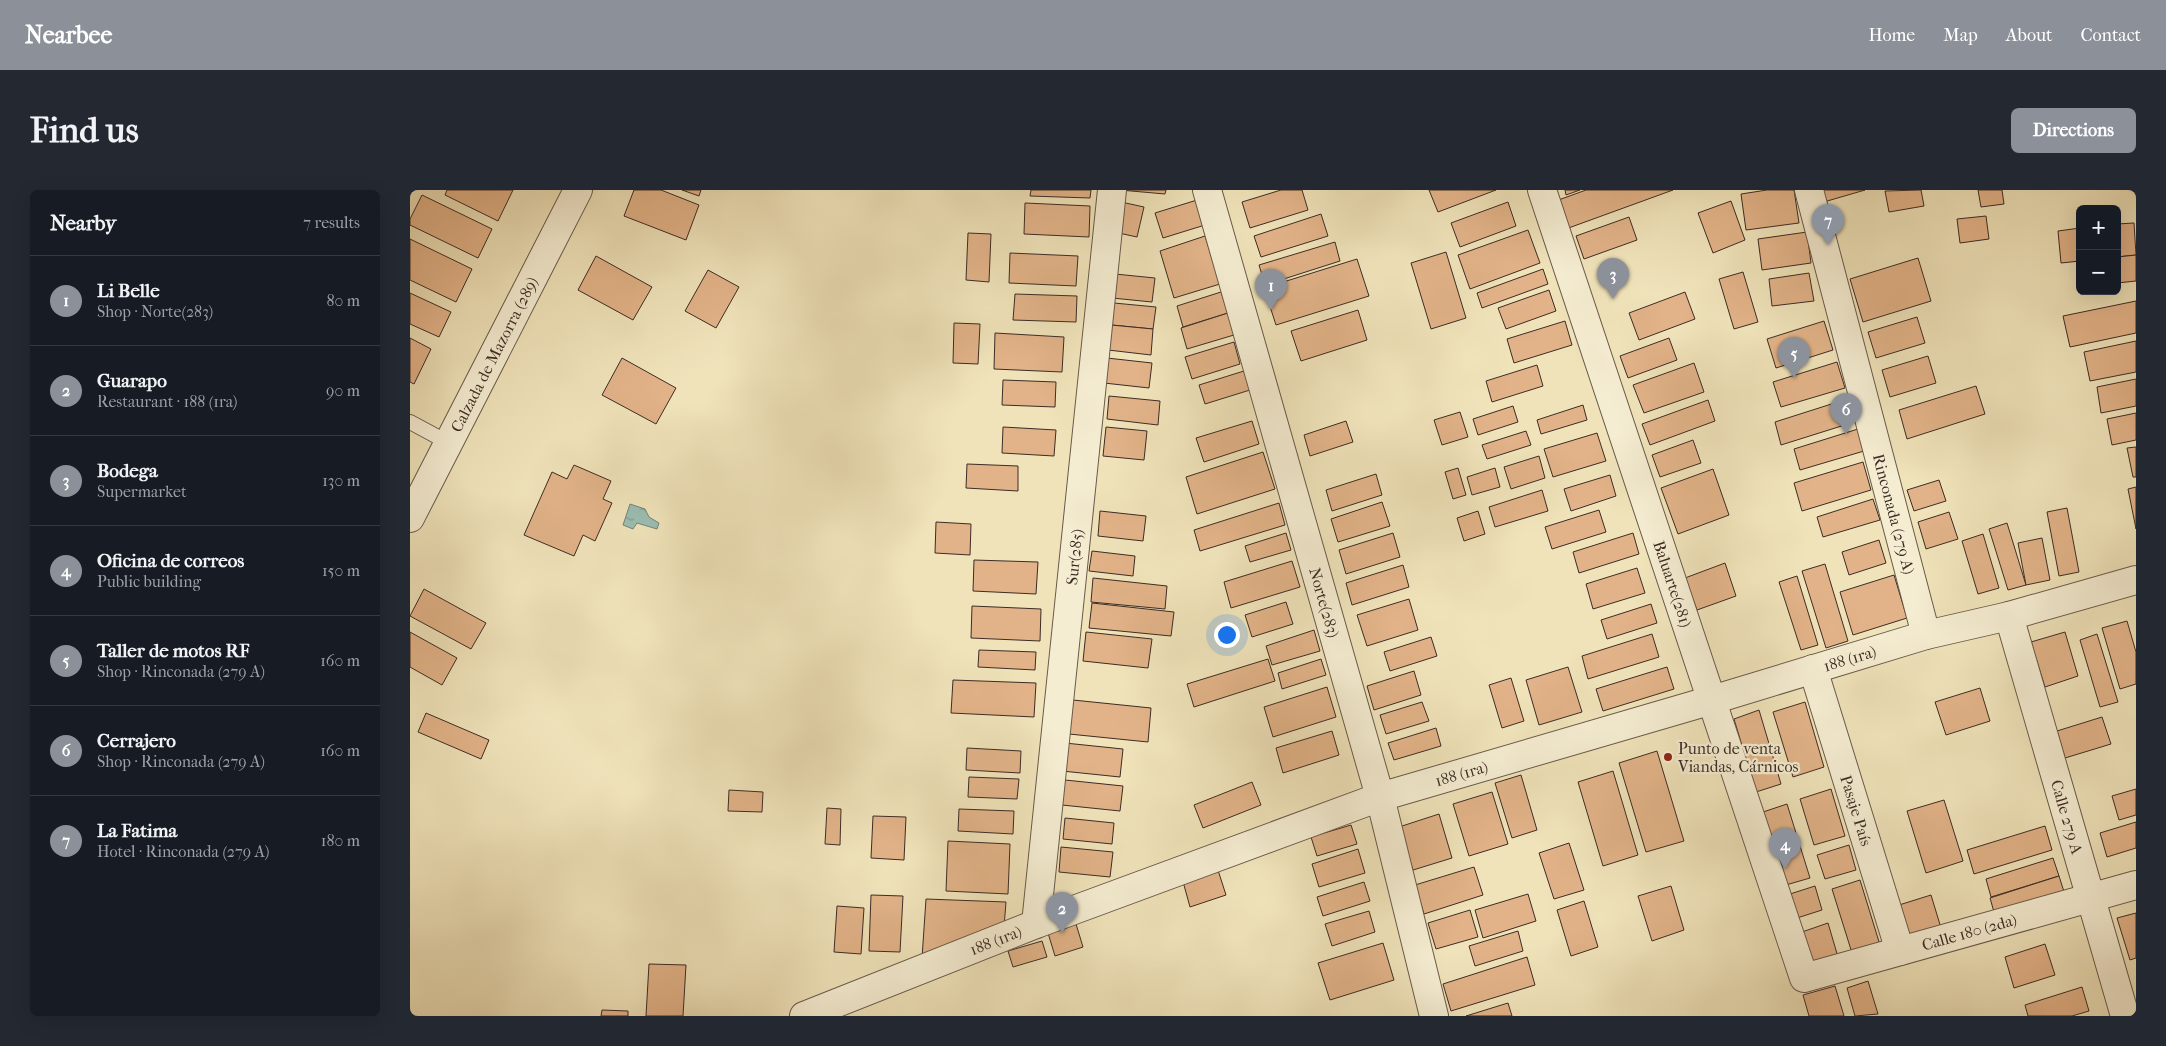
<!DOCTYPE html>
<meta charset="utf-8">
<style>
:root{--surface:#171b24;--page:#242831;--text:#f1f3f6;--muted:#9ea1a6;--line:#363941;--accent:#8c9099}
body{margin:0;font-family:"IM FELL French Canon",serif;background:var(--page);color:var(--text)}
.controls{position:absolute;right:15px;top:15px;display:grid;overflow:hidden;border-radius:8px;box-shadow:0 5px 20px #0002}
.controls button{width:45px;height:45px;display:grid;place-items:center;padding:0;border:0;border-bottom:1px solid var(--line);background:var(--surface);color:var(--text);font:25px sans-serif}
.you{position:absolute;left:816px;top:444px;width:18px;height:18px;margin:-12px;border:4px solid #fff;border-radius:50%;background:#1a73e8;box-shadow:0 0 0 8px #1a73e833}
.badge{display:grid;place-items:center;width:32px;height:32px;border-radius:50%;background:var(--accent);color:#fff;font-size:16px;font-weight:700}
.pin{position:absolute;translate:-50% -41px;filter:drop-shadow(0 1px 2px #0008)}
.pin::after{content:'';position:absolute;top:26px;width:18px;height:15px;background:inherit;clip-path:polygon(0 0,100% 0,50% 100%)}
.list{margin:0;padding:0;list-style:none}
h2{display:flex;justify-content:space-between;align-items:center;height:65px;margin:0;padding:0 20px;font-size:21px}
h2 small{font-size:16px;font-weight:400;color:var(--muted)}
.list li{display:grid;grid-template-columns:32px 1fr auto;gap:15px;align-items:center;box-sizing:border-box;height:90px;padding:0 20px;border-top:1px solid var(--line)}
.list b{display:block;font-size:19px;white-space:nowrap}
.list p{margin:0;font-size:16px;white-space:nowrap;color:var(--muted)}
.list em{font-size:16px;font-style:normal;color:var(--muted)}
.map{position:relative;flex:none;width:1726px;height:826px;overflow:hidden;border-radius:8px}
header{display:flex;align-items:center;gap:30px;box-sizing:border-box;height:70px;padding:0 25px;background:var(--accent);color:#fff}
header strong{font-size:24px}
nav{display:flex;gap:28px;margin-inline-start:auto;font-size:18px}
.intro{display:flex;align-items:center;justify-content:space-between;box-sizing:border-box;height:120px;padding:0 30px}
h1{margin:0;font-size:35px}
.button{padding:12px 22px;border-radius:8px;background:var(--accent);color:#fff;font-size:18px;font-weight:700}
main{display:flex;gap:30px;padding:0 30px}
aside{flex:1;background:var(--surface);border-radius:8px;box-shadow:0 5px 20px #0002}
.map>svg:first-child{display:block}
</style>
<header>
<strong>Nearbee</strong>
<nav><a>Home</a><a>Map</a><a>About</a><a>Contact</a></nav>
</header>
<div class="intro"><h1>Find us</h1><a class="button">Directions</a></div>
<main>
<aside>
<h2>Nearby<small>7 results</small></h2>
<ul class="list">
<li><span class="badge">1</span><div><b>Li Belle</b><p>Shop · Norte(283)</p></div><em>80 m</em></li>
<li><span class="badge">2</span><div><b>Guarapo</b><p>Restaurant · 188 (1ra)</p></div><em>90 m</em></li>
<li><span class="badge">3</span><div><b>Bodega</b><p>Supermarket</p></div><em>130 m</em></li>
<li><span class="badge">4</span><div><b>Oficina de correos</b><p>Public building</p></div><em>150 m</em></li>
<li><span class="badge">5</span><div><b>Taller de motos RF</b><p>Shop · Rinconada (279 A)</p></div><em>160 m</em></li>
<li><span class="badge">6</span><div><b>Cerrajero</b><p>Shop · Rinconada (279 A)</p></div><em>160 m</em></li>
<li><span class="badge">7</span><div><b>La Fatima</b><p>Hotel · Rinconada (279 A)</p></div><em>180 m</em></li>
</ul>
</aside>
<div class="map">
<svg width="1726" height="826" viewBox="0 0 1726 826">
<defs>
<pattern id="water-ripples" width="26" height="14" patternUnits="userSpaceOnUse" patternTransform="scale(1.25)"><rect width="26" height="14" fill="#9abeb2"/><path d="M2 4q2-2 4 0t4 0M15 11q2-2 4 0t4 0" fill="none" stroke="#7f9b91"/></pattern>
</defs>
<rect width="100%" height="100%" fill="#f0e3ba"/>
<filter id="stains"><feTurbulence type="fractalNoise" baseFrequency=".004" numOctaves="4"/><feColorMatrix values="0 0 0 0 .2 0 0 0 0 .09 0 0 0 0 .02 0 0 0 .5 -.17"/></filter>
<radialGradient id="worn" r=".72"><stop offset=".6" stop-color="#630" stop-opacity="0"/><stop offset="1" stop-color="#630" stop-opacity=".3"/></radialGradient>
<!-- water -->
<polygon fill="url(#water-ripples)" stroke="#74847a" points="220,314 235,319 239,327 249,333 247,339 227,333 223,339 213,335"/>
<!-- building -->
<g fill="#e2b388" stroke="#3c2c25">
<polygon points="37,0 103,0 88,31 35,5"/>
<polygon points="224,0 251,0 289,15 276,50 214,26"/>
<polygon points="272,0 291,0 289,6"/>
<polygon points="621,0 681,0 680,8 620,6"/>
<polygon points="710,0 756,0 755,4"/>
<polygon points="871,0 892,0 898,20 840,38 832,12"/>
<polygon points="1019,0 1086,0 1028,22"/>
<polygon points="1155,0 1170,0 1156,5"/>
<polygon points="1176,0 1263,0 1153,40 1143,12"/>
<polygon points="1357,0 1384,0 1389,33 1336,40 1331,4"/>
<polygon points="1403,0 1455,0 1407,14"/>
<polygon points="1511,0 1514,16 1479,22 1475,1"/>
<polygon points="1568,0 1592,0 1594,14 1571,17"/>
<polygon points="12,5 82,39 68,68 0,35 0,29"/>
<polygon points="787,10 795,35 753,48 745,23"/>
<polygon points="1321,11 1335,50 1303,63 1288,23"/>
<polygon points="711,12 734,17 727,47 704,42"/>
<polygon points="1098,12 1106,36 1050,57 1041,33"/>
<polygon points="615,13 680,16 679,47 614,44"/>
<polygon points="911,24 918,46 851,67 844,46"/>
<polygon points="1576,26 1579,49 1550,53 1547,29"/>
<polygon points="1219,27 1227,50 1174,69 1166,46"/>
<polygon points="1724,33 1726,65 1707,67 1707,34"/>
<polygon points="1670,38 1670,71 1651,73 1648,41"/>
<polygon points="1118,40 1130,73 1060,99 1048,65"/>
<polygon points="1397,42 1401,73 1352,80 1348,49"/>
<polygon points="558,43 581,44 579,92 556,90"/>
<polygon points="795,46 810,94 764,108 750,61"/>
<polygon points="0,49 62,79 46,112 0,90"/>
<polygon points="925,52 930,71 855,95 849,75"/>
<polygon points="1036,62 1056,128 1021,139 1001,73"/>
<polygon points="600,63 668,66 666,96 599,93"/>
<polygon points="1726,65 1726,91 1707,93 1707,67"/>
<polygon points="186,66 242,97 223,130 168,100"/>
<polygon points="1508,68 1521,111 1453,132 1440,89"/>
<polygon points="947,69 959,106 866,135 854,98"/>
<polygon points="1133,79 1138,94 1072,118 1067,103"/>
<polygon points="298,80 329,97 306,138 275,121"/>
<polygon points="1333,82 1348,132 1324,139 1309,89"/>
<polygon points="1399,83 1404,111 1362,116 1359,89"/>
<polygon points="705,84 745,88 742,112 702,108"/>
<polygon points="1139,100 1146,121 1096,139 1088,118"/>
<polygon points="811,102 818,123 773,137 767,116"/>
<polygon points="1275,102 1285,129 1229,150 1219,123"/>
<polygon points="0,103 41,122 29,147 0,134"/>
<polygon points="605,104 667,106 666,132 603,130"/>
<polygon points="1726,111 1726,143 1660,157 1653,126"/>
<polygon points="704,113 746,117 743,139 702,135"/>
<polygon points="948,120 957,150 891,171 881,141"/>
<polygon points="818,123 824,145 777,159 771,138"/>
<polygon points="1507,127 1515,153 1466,168 1458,142"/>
<polygon points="1155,131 1162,155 1104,173 1097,149"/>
<polygon points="1414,131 1423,160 1366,178 1357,149"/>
<polygon points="544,133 570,134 568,174 543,173"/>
<polygon points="701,135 743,139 741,165 698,160"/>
<polygon points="585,143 654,147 652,182 584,179"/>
<polygon points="0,148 21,159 4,194 0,192"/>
<polygon points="1259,148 1267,170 1218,188 1210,166"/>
<polygon points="1726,151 1726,182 1680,191 1674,162"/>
<polygon points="824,152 830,174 782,189 775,167"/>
<polygon points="1518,166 1526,193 1480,207 1472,180"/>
<polygon points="212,168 266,198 246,234 192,205"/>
<polygon points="697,168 742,173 739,198 694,193"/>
<polygon points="1427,172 1435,198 1371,217 1363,192"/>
<polygon points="1284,173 1294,202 1234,223 1223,195"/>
<polygon points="1127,175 1133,196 1082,212 1076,191"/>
<polygon points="834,181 840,200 795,214 789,195"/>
<polygon points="1726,189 1726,216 1691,223 1687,197"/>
<polygon points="593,190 646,192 645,217 592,215"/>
<polygon points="1566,196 1575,224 1497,249 1489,220"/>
<polygon points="699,206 750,211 748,235 697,229"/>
<polygon points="1298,210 1305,231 1240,255 1232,234"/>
<polygon points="1434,210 1441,233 1371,255 1365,232"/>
<polygon points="1173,215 1177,230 1131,244 1127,230"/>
<polygon points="1103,216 1108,232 1068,245 1063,229"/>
<polygon points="1050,222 1058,247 1032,255 1024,230"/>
<polygon points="1726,223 1726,250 1702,255 1697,229"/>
<polygon points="842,231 849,254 794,272 786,248"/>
<polygon points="936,231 943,252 900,266 894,245"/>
<polygon points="593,237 646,240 644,266 592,263"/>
<polygon points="696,237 737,241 734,270 693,266"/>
<polygon points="1448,239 1454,261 1390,280 1384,259"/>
<polygon points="1116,241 1121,255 1077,269 1072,255"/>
<polygon points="1187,243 1196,271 1143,287 1134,259"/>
<polygon points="1283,250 1291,273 1250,287 1242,265"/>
<polygon points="1726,257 1726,287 1723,287 1717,258"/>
<polygon points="853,262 865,299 787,324 776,287"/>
<polygon points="1129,266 1135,288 1101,299 1094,277"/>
<polygon points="1453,272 1461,300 1392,321 1384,293"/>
<polygon points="557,274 608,276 608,301 556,298"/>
<polygon points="164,275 201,291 193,309 202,313 185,351 173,345 164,366 114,345 142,282 157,289"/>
<polygon points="1048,278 1056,305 1043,309 1035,282"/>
<polygon points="1085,278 1090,297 1062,305 1057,287"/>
<polygon points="1303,279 1319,325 1268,344 1251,298"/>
<polygon points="966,284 972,305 922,321 916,300"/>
<polygon points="1200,285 1206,306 1161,321 1154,299"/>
<polygon points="1529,290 1536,311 1504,321 1497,300"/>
<polygon points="1726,297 1726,339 1718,299"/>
<polygon points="1132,300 1138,321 1085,337 1079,317"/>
<polygon points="1463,309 1470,330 1413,347 1407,327"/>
<polygon points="972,312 980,336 928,352 921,329"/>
<polygon points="869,313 875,335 790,361 784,340"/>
<polygon points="1657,318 1669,382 1649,386 1637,322"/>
<polygon points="1189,320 1196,342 1142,359 1135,337"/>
<polygon points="690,321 736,326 733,351 688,346"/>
<polygon points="1068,321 1075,344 1054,351 1047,328"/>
<polygon points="1539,322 1548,349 1516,359 1508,332"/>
<polygon points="526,332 561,334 560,365 525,363"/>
<polygon points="1597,333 1616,395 1598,400 1579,339"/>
<polygon points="876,343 881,360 840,372 835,356"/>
<polygon points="983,343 990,367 936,384 929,360"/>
<polygon points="1223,343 1229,364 1169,383 1163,362"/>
<polygon points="1573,344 1589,398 1568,404 1552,351"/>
<polygon points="1632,348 1640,390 1616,395 1608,353"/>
<polygon points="1469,350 1476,373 1439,385 1432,362"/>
<polygon points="682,361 725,366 723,386 679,381"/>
<polygon points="564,370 628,372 626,404 563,401"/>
<polygon points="882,371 890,397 821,418 814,392"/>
<polygon points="1315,373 1326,406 1287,420 1275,388"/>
<polygon points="1415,374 1438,451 1416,458 1392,381"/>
<polygon points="993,375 999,397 942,415 936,393"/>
<polygon points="1227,378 1235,403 1183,419 1176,394"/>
<polygon points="1484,385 1497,428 1443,445 1430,402"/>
<polygon points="1387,386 1408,455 1391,460 1369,392"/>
<polygon points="683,388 757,396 755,419 681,412"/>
<polygon points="14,399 76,433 61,459 0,426"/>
<polygon points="999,409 1008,440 957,456 947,425"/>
<polygon points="876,412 883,434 842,447 835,425"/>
<polygon points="682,413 764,422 761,446 679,438"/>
<polygon points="1241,414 1247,433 1197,449 1191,430"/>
<polygon points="562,416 631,419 630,451 561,448"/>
<polygon points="1717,431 1726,462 1726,494 1710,499 1692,438"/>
<polygon points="904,440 910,461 862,475 856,456"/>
<polygon points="0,442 47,468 32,495 0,477"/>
<polygon points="676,442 742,449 738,478 673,471"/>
<polygon points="1655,442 1668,486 1635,497 1621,452"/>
<polygon points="1242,444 1249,467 1178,489 1172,466"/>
<polygon points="1687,444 1708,512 1690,517 1670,450"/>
<polygon points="1021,447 1027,466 980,481 974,462"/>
<polygon points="569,460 626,462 625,480 568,477"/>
<polygon points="858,469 865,491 784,517 777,494"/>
<polygon points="911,469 916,485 872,499 868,483"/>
<polygon points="1158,477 1172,522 1129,535 1116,490"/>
<polygon points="1257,477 1264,499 1193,521 1186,499"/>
<polygon points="1004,481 1011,505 964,520 957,496"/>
<polygon points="1101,488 1114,531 1092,538 1079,495"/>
<polygon points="543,490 626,493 624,527 541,523"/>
<polygon points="917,497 926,527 863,547 854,517"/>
<polygon points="1570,498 1580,531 1536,545 1525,512"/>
<polygon points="663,510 741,518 738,552 659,544"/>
<polygon points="1012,512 1019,531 976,544 970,525"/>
<polygon points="1395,512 1414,577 1383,587 1363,522"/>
<polygon points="1349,520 1371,594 1346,602 1324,529"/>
<polygon points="16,523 79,550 71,569 8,542"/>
<polygon points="1692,527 1701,554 1655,568 1647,541"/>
<polygon points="1026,538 1031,556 984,570 978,553"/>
<polygon points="922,541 929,565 873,583 866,558"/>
<polygon points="655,553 713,559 710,587 652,581"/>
<polygon points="557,558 611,561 610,583 556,580"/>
<polygon points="1247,561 1274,651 1236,662 1209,573"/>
<polygon points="1203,581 1228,665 1193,676 1168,592"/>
<polygon points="1111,585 1127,640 1102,648 1085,593"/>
<polygon points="559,587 609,589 607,609 558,607"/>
<polygon points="655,590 713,596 710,621 652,615"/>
<polygon points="842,592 851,615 793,638 784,615"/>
<polygon points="1421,599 1435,646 1404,655 1390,609"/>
<polygon points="1726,599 1726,625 1709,630 1702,606"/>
<polygon points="319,600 353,602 352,622 318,621"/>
<polygon points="1082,602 1098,654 1059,666 1043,614"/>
<polygon points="1534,610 1553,671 1516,683 1497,621"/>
<polygon points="1377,614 1400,688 1369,697 1347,624"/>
<polygon points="417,618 431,619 430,655 415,654"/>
<polygon points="549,619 604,621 603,644 548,641"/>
<polygon points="1029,624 1042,668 1003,680 989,637"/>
<polygon points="463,626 496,627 494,670 461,668"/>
<polygon points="655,628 704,633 702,654 653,649"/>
<polygon points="1726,632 1726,658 1697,667 1690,643"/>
<polygon points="941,635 947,654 907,666 901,647"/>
<polygon points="1635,636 1642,660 1564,684 1557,660"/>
<polygon points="538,651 600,654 598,704 536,701"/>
<polygon points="1159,653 1174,700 1144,709 1129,663"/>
<polygon points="1439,655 1446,680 1415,689 1407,665"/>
<polygon points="651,657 703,662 700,687 649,682"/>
<polygon points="948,659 955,683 909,697 902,674"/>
<polygon points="1643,668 1649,686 1581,707 1576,689"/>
<polygon points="807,677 816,705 780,717 772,688"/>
<polygon points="1064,677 1073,705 1014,724 1005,695"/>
<polygon points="1649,686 1656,708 1586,729 1580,708"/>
<polygon points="1450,690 1470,755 1442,763 1422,699"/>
<polygon points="954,692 960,711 913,726 907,707"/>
<polygon points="1261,696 1274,740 1242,751 1228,706"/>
<polygon points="1405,696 1412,720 1387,728 1380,704"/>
<polygon points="1118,704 1126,731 1073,748 1065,720"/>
<polygon points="461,705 493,706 490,762 459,761"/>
<polygon points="1521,705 1531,738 1499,748 1489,715"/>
<polygon points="516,709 596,712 594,737 512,768"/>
<polygon points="1174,711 1188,757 1161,766 1147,720"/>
<polygon points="427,716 454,718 451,764 424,762"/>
<polygon points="1060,720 1068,747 1026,759 1018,733"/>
<polygon points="959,721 965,742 922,756 915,734"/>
<polygon points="1726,723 1726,768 1720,770 1707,728"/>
<polygon points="1418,733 1428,767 1402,775 1392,742"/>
<polygon points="666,734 673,757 645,766 638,743"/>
<polygon points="1108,741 1113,761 1065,776 1059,756"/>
<polygon points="632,751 637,767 603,777 598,761"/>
<polygon points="973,753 984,790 920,810 908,773"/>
<polygon points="1635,754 1645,785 1604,798 1595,767"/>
<polygon points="1117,767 1125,795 1041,821 1033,794"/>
<polygon points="239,774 276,775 273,826 236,826"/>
<polygon points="1458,791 1468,824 1445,826 1437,798"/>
<polygon points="1425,796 1434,826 1399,826 1393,805"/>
<polygon points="1672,797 1679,821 1662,826 1618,826 1615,815"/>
<polygon points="1098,813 1102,826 1056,826"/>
<polygon points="192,820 218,821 218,826 191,826"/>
</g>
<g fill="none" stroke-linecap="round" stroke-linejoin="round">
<defs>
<polyline id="service" points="0,232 39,253"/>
<g id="minor">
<path id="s1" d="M 797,0 L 970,607 L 1024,826"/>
<path id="s2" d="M 1132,0 L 1394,788 L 1726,695"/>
<path id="s3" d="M 1399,0 L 1516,445"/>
<path id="s4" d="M 1599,426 L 1715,826"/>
<path id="s5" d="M 1403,479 L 1490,761"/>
<path id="s6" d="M 626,734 L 702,0"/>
<path id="s7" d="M 394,826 L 626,734 L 970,607 L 1302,510 L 1516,445 L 1599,426 L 1726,390"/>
</g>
<g id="tertiary">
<path id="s8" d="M 0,328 L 168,0"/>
</g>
</defs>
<!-- service casing -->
<use href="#service" stroke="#695a4a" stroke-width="16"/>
<!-- minor casing -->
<use href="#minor" stroke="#695a4a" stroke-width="30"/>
<!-- tertiary casing -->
<use href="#tertiary" stroke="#695a4a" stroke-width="30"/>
<!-- service -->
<use href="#service" stroke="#f5edd2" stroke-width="14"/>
<!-- minor -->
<use href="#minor" stroke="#f5edd2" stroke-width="28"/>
<!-- tertiary -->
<use href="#tertiary" stroke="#f5edd2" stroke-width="28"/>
</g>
<!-- markers -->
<circle fill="#8f2418" stroke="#f5edd2" stroke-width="2" cx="1258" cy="567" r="5"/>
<g text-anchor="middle" stroke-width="4.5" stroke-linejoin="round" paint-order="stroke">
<!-- street labels -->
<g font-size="16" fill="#3c2c25" stroke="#f5edd2">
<text dy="6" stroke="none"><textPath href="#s8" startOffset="184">Calzada de Mazorra (289)</textPath></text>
<text dy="6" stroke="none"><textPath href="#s3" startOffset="335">Rinconada (279 A)</textPath></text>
<text dy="6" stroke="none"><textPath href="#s6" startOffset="369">Sur(285)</textPath></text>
<text dy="6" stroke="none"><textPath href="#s2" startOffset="415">Baluarte(281)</textPath></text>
<text dy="6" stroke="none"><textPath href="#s1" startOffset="429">Norte(283)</textPath></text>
<text dy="6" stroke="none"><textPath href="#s7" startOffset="1106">188 (1ra)</textPath></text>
<text dy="6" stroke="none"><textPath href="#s7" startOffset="701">188 (1ra)</textPath></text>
<text dy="6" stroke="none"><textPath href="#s5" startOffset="148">Pasaje País</textPath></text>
<text dy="6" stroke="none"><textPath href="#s4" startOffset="209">Calle 279 A</textPath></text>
<text dy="6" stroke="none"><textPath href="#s2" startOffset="1002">Calle 180 (2da)</textPath></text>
<text dy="6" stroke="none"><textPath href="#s7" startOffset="206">188 (1ra)</textPath></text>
</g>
<!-- poi labels -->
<g font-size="16" fill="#3c2c25" stroke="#f5edd2" text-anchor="start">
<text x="1268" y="564">Punto de venta<tspan x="1268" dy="18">Viandas, Cárnicos</tspan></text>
</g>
</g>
<rect width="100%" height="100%" filter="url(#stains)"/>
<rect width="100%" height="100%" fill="url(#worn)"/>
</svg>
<div class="controls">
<button>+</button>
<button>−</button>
</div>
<div class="you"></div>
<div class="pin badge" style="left:861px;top:120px">1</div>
<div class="pin badge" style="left:652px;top:743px">2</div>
<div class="pin badge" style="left:1203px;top:109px">3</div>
<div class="pin badge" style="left:1375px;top:679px">4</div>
<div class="pin badge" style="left:1384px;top:188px">5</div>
<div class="pin badge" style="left:1436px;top:244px">6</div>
<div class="pin badge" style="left:1418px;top:55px">7</div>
</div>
</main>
